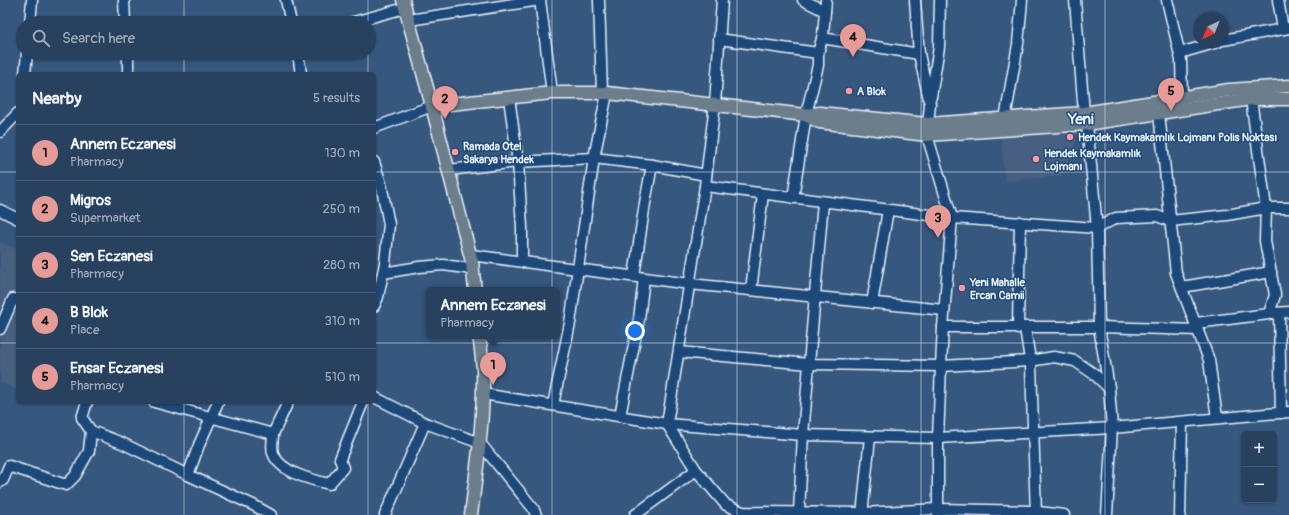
<!DOCTYPE html>
<meta charset="utf-8">
<style>
:root{--surface:#28415e;--page:#304864;--text:#f1f3f6;--muted:#a5afbc;--line:#445a73;--accent:#e69b98}
body{margin:0;font-family:Pangolin,sans-serif;background:var(--page);color:var(--text)}
.controls{position:absolute;right:12px;bottom:12px;display:grid;overflow:hidden;border-radius:6px;box-shadow:0 1px 3px #0004}
.controls button{width:36px;height:36px;display:grid;place-items:center;padding:0;border:0;border-bottom:1px solid var(--line);background:var(--surface);color:var(--text);font:20px sans-serif}
.compass{position:absolute;left:1193px;top:12px;width:36px;height:36px;border-radius:50%;background:var(--surface);box-shadow:0 1px 3px #0004;rotate:223deg}
.you{position:absolute;left:635px;top:331px;width:14px;height:14px;margin:-10px;border:3px solid #fff;border-radius:50%;background:#1a73e8;box-shadow:0 0 0 6px #1a73e833}
.badge{display:grid;place-items:center;width:26px;height:26px;border-radius:50%;background:var(--accent);color:#111;font-size:13px;font-weight:700}
.pin{position:absolute;translate:-50% -33px;filter:drop-shadow(0 1px 2px #0008)}
.pin::after{content:'';position:absolute;top:21px;width:14px;height:12px;background:inherit;clip-path:polygon(0 0,100% 0,50% 100%)}
.popup{position:absolute;left:426px;top:287px;width:134px;height:52px;box-sizing:border-box;display:grid;place-content:center;border-radius:6px;background:var(--surface);filter:drop-shadow(0 1px 3px #0005);font-size:13px;white-space:nowrap;color:var(--muted)}
.popup b{font-size:15px;color:var(--text)}
.popup::after{content:'';position:absolute;left:50%;top:100%;margin-left:-8px;border:8px solid transparent;border-top-color:var(--surface)}
.list{margin:0;padding:0;list-style:none}
h2{display:flex;justify-content:space-between;align-items:center;height:52px;margin:0;padding:0 16px;font-size:17px}
h2 small{font-size:13px;font-weight:400;color:var(--muted)}
.list li{display:grid;grid-template-columns:26px 1fr auto;gap:12px;align-items:center;box-sizing:border-box;height:56px;padding:0 16px;border-top:1px solid var(--line)}
.list b{display:block;font-size:15px;white-space:nowrap}
.list p{margin:0;font-size:13px;white-space:nowrap;color:var(--muted)}
.list em{font-size:13px;font-style:normal;color:var(--muted)}
.icon{flex:none;width:22px;height:22px;fill:none;stroke:currentColor;stroke-width:2;stroke-linecap:round;stroke-linejoin:round}
.map{position:relative;flex:none;width:1289px;height:515px;overflow:hidden}
.search{position:absolute;background:var(--surface);box-shadow:0 1px 3px #0004;left:16px;top:16px;width:360px;height:44px;display:flex;align-items:center;gap:10px;box-sizing:border-box;padding:0 14px;border-radius:22px;color:var(--muted);font-size:15px}
.panel{position:absolute;background:var(--surface);box-shadow:0 1px 3px #0004;left:16px;top:72px;width:360px;height:332px;border-radius:6px}
.map>svg:first-child{display:block}
</style>
<div class="map">
<svg width="1289" height="515" viewBox="0 0 1289 515">
<rect width="100%" height="100%" fill="#36577e"/>
<filter id="ink" filterUnits="userSpaceOnUse"><feTurbulence type="fractalNoise" baseFrequency=".025" numOctaves="2"/><feDisplacementMap in="SourceGraphic" scale="8" xChannelSelector="R" yChannelSelector="G"/><feConvolveMatrix kernelMatrix="1 2 1 2 8 2 1 2 1" color-interpolation-filters="sRGB"/></filter>
<g filter="url(#ink)">
<!-- built -->
<g fill="#466081">
<polygon points="1076,132 1076,141 1062,176 1005,181 1001,137"/>
<polygon points="0,242 18,250 18,390 0,382"/>
</g>
<g fill="none" stroke-linecap="round" stroke-linejoin="round">
<defs>
<g id="minor">
<polyline points="124,0 125,23"/>
<polyline points="286,0 291,23"/>
<polyline points="540,0 552,93"/>
<polyline points="599,0 602,93"/>
<polyline points="722,0 715,104 705,186 667,424 696,470 726,505 743,512 862,513 938,509 1030,511 1064,515"/>
<polyline points="803,0 825,11"/>
<polyline points="915,0 919,54 930,104 927,135 952,218 943,327 941,366 938,438 938,515"/>
<polyline points="1075,0 1084,113 1087,124 1097,228 1099,327 1109,388 1112,428 1107,515"/>
<polyline points="1167,0 1181,60 1182,97"/>
<polyline points="1278,0 1283,29"/>
<polyline points="409,20 540,0"/>
<polyline points="30,23 32,0"/>
<polyline points="350,23 405,8"/>
<polyline points="822,38 919,54"/>
<polyline points="719,39 818,53"/>
<polyline points="1223,40 1289,28"/>
<polyline points="128,53 128,74"/>
<polyline points="298,53 301,74"/>
<polyline points="1180,53 1218,42"/>
<polyline points="25,74 27,53"/>
<polyline points="931,97 939,47 940,0"/>
<polyline points="509,98 518,162 522,227 522,262"/>
<polyline points="1159,114 1176,273 1209,360 1217,418"/>
<polyline points="1005,119 1018,44 1022,0"/>
<polyline points="374,128 432,106"/>
<polyline points="0,132 18,113"/>
<polyline points="374,162 381,184 389,224 385,263 378,297 374,306"/>
<polyline points="449,170 518,162 594,158 652,165 706,175"/>
<polyline points="705,186 952,218 1097,228 1116,218 1157,216 1170,221 1227,215 1266,208 1289,208"/>
<polyline points="793,198 806,115 818,65 818,53 823,35 826,0"/>
<polyline points="0,210 18,219"/>
<polyline points="471,255 690,284 944,310"/>
<polyline points="383,273 419,267 443,265 473,269"/>
<polyline points="634,276 645,203 652,165"/>
<polyline points="1182,287 1271,272"/>
<polyline points="751,290 763,194"/>
<polyline points="872,303 888,210"/>
<polyline points="1273,313 1289,312"/>
<polyline points="1279,313 1281,413"/>
<polyline points="1196,323 1269,314 1275,295 1265,241 1266,208 1251,99"/>
<polyline points="943,327 1099,327 1198,330"/>
<polyline points="1018,328 1020,222"/>
<polyline points="1025,328 1031,366 1036,515"/>
<polyline points="0,329 13,299 18,300"/>
<polyline points="679,352 809,364 941,366 1030,361 1054,357 1075,361 1094,374 1109,388"/>
<polyline points="483,394 667,424 803,435 938,438 1112,428 1289,412"/>
<polyline points="374,397 425,423 480,443 533,508 536,515"/>
<path d="M 154,402 L 273,434 C 273,440 271,447 273,453 C 279,472 312,480 329,484 L 343,468 L 340,459 L 363,402"/>
<polyline points="218,402 199,445 188,475 253,505 271,515"/>
<polyline points="553,405 570,323 594,158 607,93"/>
<polyline points="620,416 639,319 644,278"/>
<polyline points="91,431 122,443 188,475"/>
<polyline points="273,434 288,402"/>
<polyline points="0,482 3,480 9,466 66,485 75,476 89,451 91,431 82,418 87,402"/>
<polyline points="799,512 803,435 809,364 823,202"/>
<polyline points="385,515 425,423"/>
<polyline points="635,515 696,470"/>
<polyline points="862,515 870,437"/>
<polyline points="1180,515 1182,422"/>
</g>
<g id="major">
<polyline points="403,0 432,106 472,262 475,290"/>
<polyline points="432,106 552,93 607,93 806,115 820,113 927,124 1084,113 1229,90 1289,86"/>
<polyline points="806,115 819,122 927,135 1087,124 1251,99 1289,99"/>
<path d="M 471,515 C 477,467 484,419 483,370 C 482,359 481,347 479,336"/>
</g>
</defs>
<!-- minor casing -->
<use href="#minor" stroke="#e8f1f8" stroke-width="13"/>
<!-- major casing -->
<use href="#major" stroke="#e8f1f8" stroke-width="15"/>
<!-- minor -->
<use href="#minor" stroke="#1f4a7a" stroke-width="10"/>
<!-- major -->
<use href="#major" stroke="#6c7d8b" stroke-width="12"/>
</g>
</g>
<!-- grid -->
<path fill="none" stroke="#e8f1f8" stroke-width="1" stroke-opacity="0.55" d="M 184,0 L 184,23M 368,0 L 368,23M 552,0 L 552,515M 737,0 L 737,515M 921,0 L 921,515M 1105,0 L 1105,515M 184,53 L 184,74M 368,53 L 368,74M 0,172 L 18,172M 374,172 L 1289,172M 0,343 L 18,343M 374,343 L 1289,343M 184,402 L 184,515M 368,402 L 368,515"/>
<!-- markers -->
<g fill="#ff9aa2" stroke="#1f4a7a" stroke-width="1.5">
<circle cx="849" cy="91" r="4"/>
<circle cx="1070" cy="137" r="4"/>
<circle cx="455" cy="152" r="4"/>
<circle cx="1036" cy="159" r="4"/>
<circle cx="962" cy="288" r="4"/>
</g>
<g text-anchor="middle" stroke-width="3" stroke-linejoin="round" paint-order="stroke">
<!-- poi labels -->
<g font-size="11" font-weight="bold" fill="#e8f1f8" stroke="#1f4a7a" text-anchor="start">
<text x="857" y="95">A Blok</text>
<text x="1078" y="141">Hendek Kaymakamlık Lojmanı Polis Noktası</text>
<text x="463" y="150">Ramada Otel<tspan x="463" dy="13">Sakarya Hendek</tspan></text>
<text x="1044" y="157">Hendek Kaymakamlık<tspan x="1044" dy="13">Lojmanı</tspan></text>
<text x="970" y="286">Yeni Mahalle<tspan x="970" dy="13">Ercan Camii</tspan></text>
</g>
<!-- district labels -->
<g font-size="15" font-weight="bold" fill="#e8f1f8" stroke="#1f4a7a">
<text x="1081" y="124">Yeni</text>
</g>
</g>
</svg>
<div class="controls">
<button>+</button>
<button>−</button>
</div>
<svg class="compass" viewBox="-18 -18 36 36"><path d="M0-13l5 13h-10z" fill="#e53935"/><path d="M0 13l5-13h-10z" fill="#a5afbc"/></svg>
<div class="you"></div>
<div class="pin badge" style="left:493px;top:385px">1</div>
<div class="popup"><b>Annem Eczanesi</b>Pharmacy</div>
<div class="pin badge" style="left:445px;top:119px">2</div>
<div class="pin badge" style="left:938px;top:238px">3</div>
<div class="pin badge" style="left:853px;top:57px">4</div>
<div class="pin badge" style="left:1171px;top:111px">5</div>
<div class="search"><svg class="icon" aria-label="search" viewBox="0 0 24 24"><circle cx="10" cy="10" r="6"/><path d="M15 15l6 6"/></svg>Search here</div>
<section class="panel">
<h2>Nearby<small>5 results</small></h2>
<ul class="list">
<li><span class="badge">1</span><div><b>Annem Eczanesi</b><p>Pharmacy</p></div><em>130 m</em></li>
<li><span class="badge">2</span><div><b>Migros</b><p>Supermarket</p></div><em>250 m</em></li>
<li><span class="badge">3</span><div><b>Sen Eczanesi</b><p>Pharmacy</p></div><em>280 m</em></li>
<li><span class="badge">4</span><div><b>B Blok</b><p>Place</p></div><em>310 m</em></li>
<li><span class="badge">5</span><div><b>Ensar Eczanesi</b><p>Pharmacy</p></div><em>510 m</em></li>
</ul>
</section>
</div>
